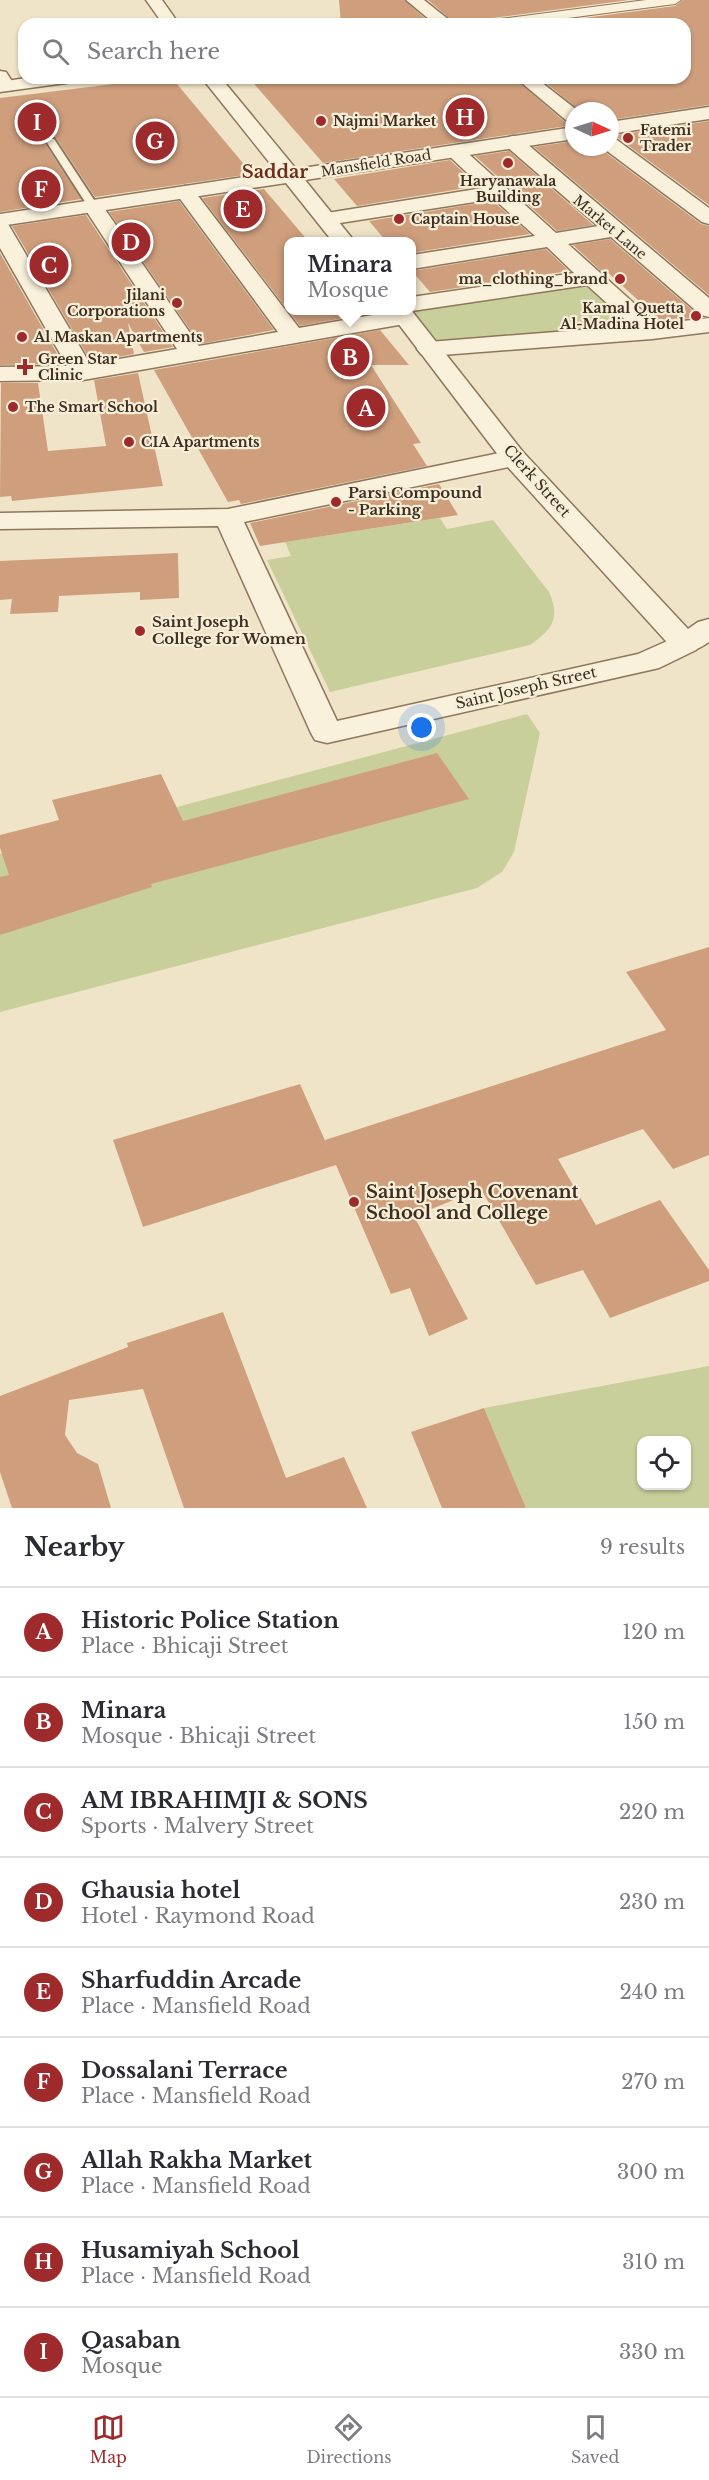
<!DOCTYPE html>
<meta charset="utf-8">
<style>
:root{--surface:#fff;--page:#f7f7f7;--text:#2b2b33;--muted:#7c7c81;--line:#e1e1e2;--accent:#9e2a2b}
body{margin:0;font-family:"Libre Baskerville",serif;background:var(--page);color:var(--text)}
.controls{position:absolute;right:18px;bottom:18px;display:grid;overflow:hidden;border-radius:12px;box-shadow:0 2px 4px #0004}
.controls button{width:54px;height:54px;display:grid;place-items:center;padding:0;border:0;border-bottom:2px solid var(--line);background:var(--surface);color:var(--text);font:30px sans-serif}
.compass{position:absolute;left:565px;top:102px;width:54px;height:54px;border-radius:50%;background:var(--surface);box-shadow:0 2px 4px #0004;rotate:94deg}
.you{position:absolute;left:422px;top:728px;width:21px;height:21px;margin:-15px;border:4px solid #fff;border-radius:50%;background:#1a73e8;box-shadow:0 0 0 9px #1a73e833}
.badge{display:grid;place-items:center;width:39px;height:39px;border-radius:50%;background:var(--accent);color:#fff;font-size:20px;font-weight:700}
.pin{position:absolute;translate:-50% -50%;border:3px solid #fff;box-shadow:0 2px 6px #0006}
.popup{position:absolute;left:284px;top:237px;width:132px;height:78px;box-sizing:border-box;display:grid;place-content:center;border-radius:12px;background:var(--surface);filter:drop-shadow(0 2px 4px #0005);font-size:20px;white-space:nowrap;color:var(--muted)}
.popup b{font-size:22px;color:var(--text)}
.popup::after{content:'';position:absolute;left:50%;top:100%;margin-left:-12px;border:12px solid transparent;border-top-color:var(--surface)}
.list{margin:0;padding:0;list-style:none}
h2{display:flex;justify-content:space-between;align-items:center;height:78px;margin:0;padding:0 24px;font-size:26px}
h2 small{font-size:20px;font-weight:400;color:var(--muted)}
.list li{display:grid;grid-template-columns:39px 1fr auto;gap:18px;align-items:center;box-sizing:border-box;height:90px;padding:0 24px;border-top:2px solid var(--line)}
.list b{display:block;font-size:22px;white-space:nowrap}
.list p{margin:0;font-size:20px;white-space:nowrap;color:var(--muted)}
.list em{font-size:20px;font-style:normal;color:var(--muted)}
.icon{flex:none;width:33px;height:33px;fill:none;stroke:currentColor;stroke-width:2;stroke-linecap:round;stroke-linejoin:round}
.map{position:relative;flex:none;width:709px;height:1508px;overflow:hidden}
.search{position:absolute;background:var(--surface);box-shadow:0 2px 4px #0004;left:18px;right:18px;top:18px;height:66px;display:flex;align-items:center;gap:15px;box-sizing:border-box;padding:0 21px;border-radius:18px;color:var(--muted);font-size:22px}
.sheet{height:888px;background:var(--surface)}
nav{display:flex;justify-content:space-around;align-items:center;box-sizing:border-box;height:84px;border-top:2px solid var(--line);background:var(--surface);font-size:16px;color:var(--muted)}
nav a{display:grid;justify-items:center;gap:3px}
nav .on{color:var(--accent)}
.map>svg:first-child{display:block}
</style>
<div class="map">
<svg width="709" height="1508" viewBox="0 0 709 1508">
<rect width="100%" height="100%" fill="#f0e4c8"/>
<!-- green -->
<g fill="#c9cf9b" fill-rule="evenodd">
<polygon points="592,277 652,332 429,349 412,310"/>
<path d="M 440,518 L 447,529 L 493,520 L 549,592 C 561,618 552,630 530,645 L 330,692 L 267,560 L 291,556 L 285,542 Z"/>
<polygon points="527,714 540,733 514,852 502,872 477,888 0,1012 0,854"/>
<path d="M 709,1366 L 709,1508 L 526,1508 L 484,1408 ZM 642,1440 L 686,1440 L 686,1486 L 642,1486 Z"/>
</g>
<!-- building -->
<g fill="#cf9f7d">
<polygon points="339,0 404,0 431,24 341,24"/>
<polygon points="428,0 629,0 492,18 483,24 456,24"/>
<polygon points="683,0 709,0 709,105 610,120 610,111 580,111 540,78 685,78 685,24 539,24 675,6"/>
<polygon points="162,78 172,78 252,174 95,197 56,138 48,137 44,142 81,199 0,212 0,98"/>
<polygon points="249,78 514,78 566,123 573,125 323,163"/>
<polygon points="709,121 709,205 618,138 611,136"/>
<polygon points="574,141 574,147 601,147 602,150 701,224 709,226 709,295 534,147"/>
<polygon points="509,151 593,225 557,231 475,156"/>
<polygon points="450,160 478,186 357,206 334,179"/>
<polygon points="264,189 309,242 288,242 288,310 363,310 366,314 300,326 202,198"/>
<polygon points="179,201 274,330 200,344 109,212"/>
<polygon points="493,201 530,234 411,253 411,242 387,242 369,221"/>
<polygon points="86,215 173,347 144,352 128,323 134,354 91,362 12,226"/>
<polygon points="610,239 700,317 661,321 605,270 601,271 573,245"/>
<polygon points="546,249 569,271 430,292 412,271"/>
<polygon points="0,253 63,364 0,365"/>
<polygon points="380,330 409,365 371,365 421,443 413,444 427,466 241,504 239,500 228,502 154,370"/>
<polygon points="138,373 163,486 12,501 11,496 0,497 1,383 38,383 48,451 106,446 94,380"/>
<polygon points="439,484 458,515 260,546 250,523"/>
<polygon points="178,553 179,598 140,600 140,592 59,596 58,612 10,614 12,599 0,600 0,561"/>
<polygon points="437,753 469,799 151,884 152,887 0,935 0,877 9,875 0,848 0,835 59,820 52,800 161,774 183,821"/>
<polygon points="709,947 709,1155 673,1169 643,1129 558,1159 596,1225 660,1200 709,1270 709,1281 610,1318 583,1270 536,1285 481,1189 414,1216 468,1319 429,1336 410,1288 391,1294 336,1165 143,1227 113,1140 300,1084 327,1145 325,1140 666,1030 626,972"/>
<polygon points="223,1312 286,1478 344,1457 367,1508 184,1508 143,1389 69,1400 65,1435 77,1453 98,1464 111,1508 12,1508 0,1472 0,1396 128,1347 127,1343"/>
<polygon points="484,1408 526,1508 442,1508 411,1432"/>
</g>
<g fill="none" stroke-linecap="round" stroke-linejoin="round">
<defs>
<polygon id="service" points="48,139 54,139 98,206 97,208 89,208 46,141"/>
<polygon id="pedestrian" points="646,0 681,0 675,4 522,24 485,24 492,20"/>
<g id="minor">
<polygon points="406,0 424,0 454,24 435,24"/>
<polygon points="0,71 6,72 15,86 12,90 0,90"/>
<polygon points="516,78 536,78 578,111 574,111 574,123 567,121"/>
<polygon points="513,136 520,138 709,298 709,317 701,315 611,237 568,244 657,324 709,318 709,332 652,339 429,356 421,354 417,349 421,344 429,342 632,326 587,285 412,311 410,310 412,297 574,273 547,247 412,269 412,255 535,236 494,199 327,225 320,223 316,219 320,215 327,213 483,188 444,151 447,147 461,147 556,233 598,226 506,146 503,142 506,138"/>
<polygon points="610,138 617,140 709,208 709,224 702,222 603,148 610,147"/>
<polygon points="185,186 192,188 299,328 401,310 412,312 416,317 412,322 404,324 83,380 0,381 0,367 67,366 0,248 0,223 8,224 11,229 90,364 177,349 83,206 86,202 93,200 100,202 199,346 278,332 175,192 178,188"/>
<polygon points="514,450 523,452 527,458 523,464 244,522 337,721 638,654 674,638 685,635 696,638 700,644 696,650 659,668 327,743 315,740 311,733 218,526 0,529 0,513 228,509"/>
</g>
<g id="tertiary">
<polygon points="146,0 162,0 179,24 163,24"/>
<polygon points="26,78 75,78 72,82 66,83 0,92 0,82"/>
<polygon points="202,78 221,78 296,169 574,127 574,139 305,180 355,242 333,242 286,183 0,226 0,214 277,172"/>
<polygon points="709,107 709,119 610,134 610,122"/>
<path d="M 388,310 L 411,310 L 523,452 L 688,629 L 698,622 L 709,619 L 709,642 C 697,650 689,654 674,650 L 505,464 Z"/>
</g>
</defs>
<!-- service casing -->
<use href="#service" stroke="#8d765c" stroke-width="4"/>
<!-- pedestrian casing -->
<use href="#pedestrian" stroke="#8d765c" stroke-width="2"/>
<!-- minor casing -->
<use href="#minor" stroke="#8d765c" stroke-width="3"/>
<!-- tertiary casing -->
<use href="#tertiary" stroke="#8d765c" stroke-width="3"/>
<!-- service -->
<use href="#service" fill="#faf1dc" fill-rule="evenodd"/>
<!-- pedestrian -->
<use href="#pedestrian" fill="#faf1dc" fill-rule="evenodd"/>
<!-- minor -->
<use href="#minor" fill="#faf1dc" fill-rule="evenodd"/>
<!-- tertiary -->
<use href="#tertiary" fill="#faf1dc" fill-rule="evenodd"/>
</g>
<!-- markers -->
<g fill="#9e2a2b" stroke="#f7eed8" stroke-width="2">
<circle cx="321" cy="121" r="6"/>
<circle cx="628" cy="138" r="6"/>
<circle cx="508" cy="163" r="6"/>
<circle cx="399" cy="219" r="6"/>
<circle cx="620" cy="279" r="6"/>
<circle cx="177" cy="303" r="6"/>
<circle cx="696" cy="316" r="6"/>
<circle cx="22" cy="337" r="6"/>
<path d="M22 358h6v6h6v6h-6v6h-6v-6h-6v-6h6z"/>
<circle cx="13" cy="407" r="6"/>
<circle cx="129" cy="442" r="6"/>
<circle cx="336" cy="502" r="6"/>
<circle cx="140" cy="631" r="6"/>
<circle cx="354" cy="1202" r="6"/>
</g>
<g text-anchor="middle" stroke-width="4.5" stroke-linejoin="round" paint-order="stroke">
<!-- far-poi labels -->
<g font-size="14" font-weight="bold" fill="#3d2e20" stroke="#f7eed8" text-anchor="start">
<text x="333" y="126">Najmi Market</text>
<text x="640" y="135">Fatemi<tspan x="640" dy="16">Trader</tspan></text>
<text x="508" y="186" text-anchor="middle">Haryanawala<tspan x="508" dy="16">Building</tspan></text>
<text x="411" y="224">Captain House</text>
<text x="608" y="284" text-anchor="end">ma_clothing_brand</text>
<text x="165" y="300" text-anchor="end">Jilani<tspan x="165" dy="16">Corporations</tspan></text>
<text x="684" y="313" text-anchor="end">Kamal Quetta<tspan x="684" dy="16">Al-Madina Hotel</tspan></text>
<text x="34" y="342">Al Maskan Apartments</text>
<text x="38" y="364">Green Star<tspan x="38" dy="16">Clinic</tspan></text>
<text x="25" y="412">The Smart School</text>
<text x="141" y="447">CIA Apartments</text>
</g>
<!-- far-street labels -->
<g font-size="14" fill="#3d2e20" stroke="#f7eed8">
<text transform="translate(376 163) rotate(-9)" y="5">Mansfield Road</text>
<text transform="translate(610 227) rotate(40)" y="5">Market Lane</text>
</g>
<!-- street labels -->
<g font-size="15" fill="#3d2e20" stroke="#f7eed8">
<text transform="translate(537 481) rotate(48)" y="5">Clerk Street</text>
<text transform="translate(526 688) rotate(-13)" y="5">Saint Joseph Street</text>
</g>
<!-- poi labels -->
<g font-size="15" font-weight="bold" fill="#3d2e20" stroke="#f7eed8" text-anchor="start">
<text x="348" y="498">Parsi Compound<tspan x="348" dy="17">- Parking</tspan></text>
<text x="152" y="627">Saint Joseph<tspan x="152" dy="17">College for Women</tspan></text>
</g>
<!-- far-district labels -->
<g font-size="18" font-weight="bold" fill="#6b2e1e" stroke="#f7eed8">
<text x="275" y="178">Saddar</text>
</g>
<!-- near-poi labels -->
<g font-size="18" font-weight="bold" fill="#3d2e20" stroke="#f7eed8" text-anchor="start">
<text x="366" y="1198">Saint Joseph Covenant<tspan x="366" dy="21">School and College</tspan></text>
</g>
</g>
</svg>
<div class="controls">
<button><svg class="icon" aria-label="locate" viewBox="0 0 24 24"><circle cx="12" cy="12" r="6"/><path d="M12 2v4M12 18v4M2 12h4M18 12h4"/></svg></button>
</div>
<svg class="compass" viewBox="-18 -18 36 36"><path d="M0-13l5 13h-10z" fill="#e53935"/><path d="M0 13l5-13h-10z" fill="#7c7c81"/></svg>
<div class="you"></div>
<div class="pin badge" style="left:366px;top:408px">A</div>
<div class="pin badge" style="left:350px;top:357px">B</div>
<div class="popup"><b>Minara</b>Mosque</div>
<div class="pin badge" style="left:49px;top:265px">C</div>
<div class="pin badge" style="left:131px;top:242px">D</div>
<div class="pin badge" style="left:243px;top:209px">E</div>
<div class="pin badge" style="left:41px;top:189px">F</div>
<div class="pin badge" style="left:155px;top:141px">G</div>
<div class="pin badge" style="left:465px;top:117px">H</div>
<div class="pin badge" style="left:37px;top:122px">I</div>
<div class="search"><svg class="icon" aria-label="search" viewBox="0 0 24 24"><circle cx="10" cy="10" r="6"/><path d="M15 15l6 6"/></svg>Search here</div>
</div>
<section class="sheet">
<h2>Nearby<small>9 results</small></h2>
<ul class="list">
<li><span class="badge">A</span><div><b>Historic Police Station</b><p>Place · Bhicaji Street</p></div><em>120 m</em></li>
<li><span class="badge">B</span><div><b>Minara</b><p>Mosque · Bhicaji Street</p></div><em>150 m</em></li>
<li><span class="badge">C</span><div><b>AM IBRAHIMJI &amp; SONS</b><p>Sports · Malvery Street</p></div><em>220 m</em></li>
<li><span class="badge">D</span><div><b>Ghausia hotel</b><p>Hotel · Raymond Road</p></div><em>230 m</em></li>
<li><span class="badge">E</span><div><b>Sharfuddin Arcade</b><p>Place · Mansfield Road</p></div><em>240 m</em></li>
<li><span class="badge">F</span><div><b>Dossalani Terrace</b><p>Place · Mansfield Road</p></div><em>270 m</em></li>
<li><span class="badge">G</span><div><b>Allah Rakha Market</b><p>Place · Mansfield Road</p></div><em>300 m</em></li>
<li><span class="badge">H</span><div><b>Husamiyah School</b><p>Place · Mansfield Road</p></div><em>310 m</em></li>
<li><span class="badge">I</span><div><b>Qasaban</b><p>Mosque</p></div><em>330 m</em></li>
</ul>
</section>
<nav>
<a class="on"><svg class="icon" aria-label="map" viewBox="0 0 24 24"><path d="M3 6l6-2 6 2 6-2v14l-6 2-6-2-6 2zM9 4v14M15 6v14"/></svg>Map</a>
<a><svg class="icon" aria-label="directions" viewBox="0 0 24 24"><path d="M12 3l9 9-9 9-9-9zM9 14v-3h6M13 9l2 2-2 2"/></svg>Directions</a>
<a><svg class="icon" aria-label="saved" viewBox="0 0 24 24"><path d="M7 4h10v16l-5-4-5 4z"/></svg>Saved</a>
</nav>
